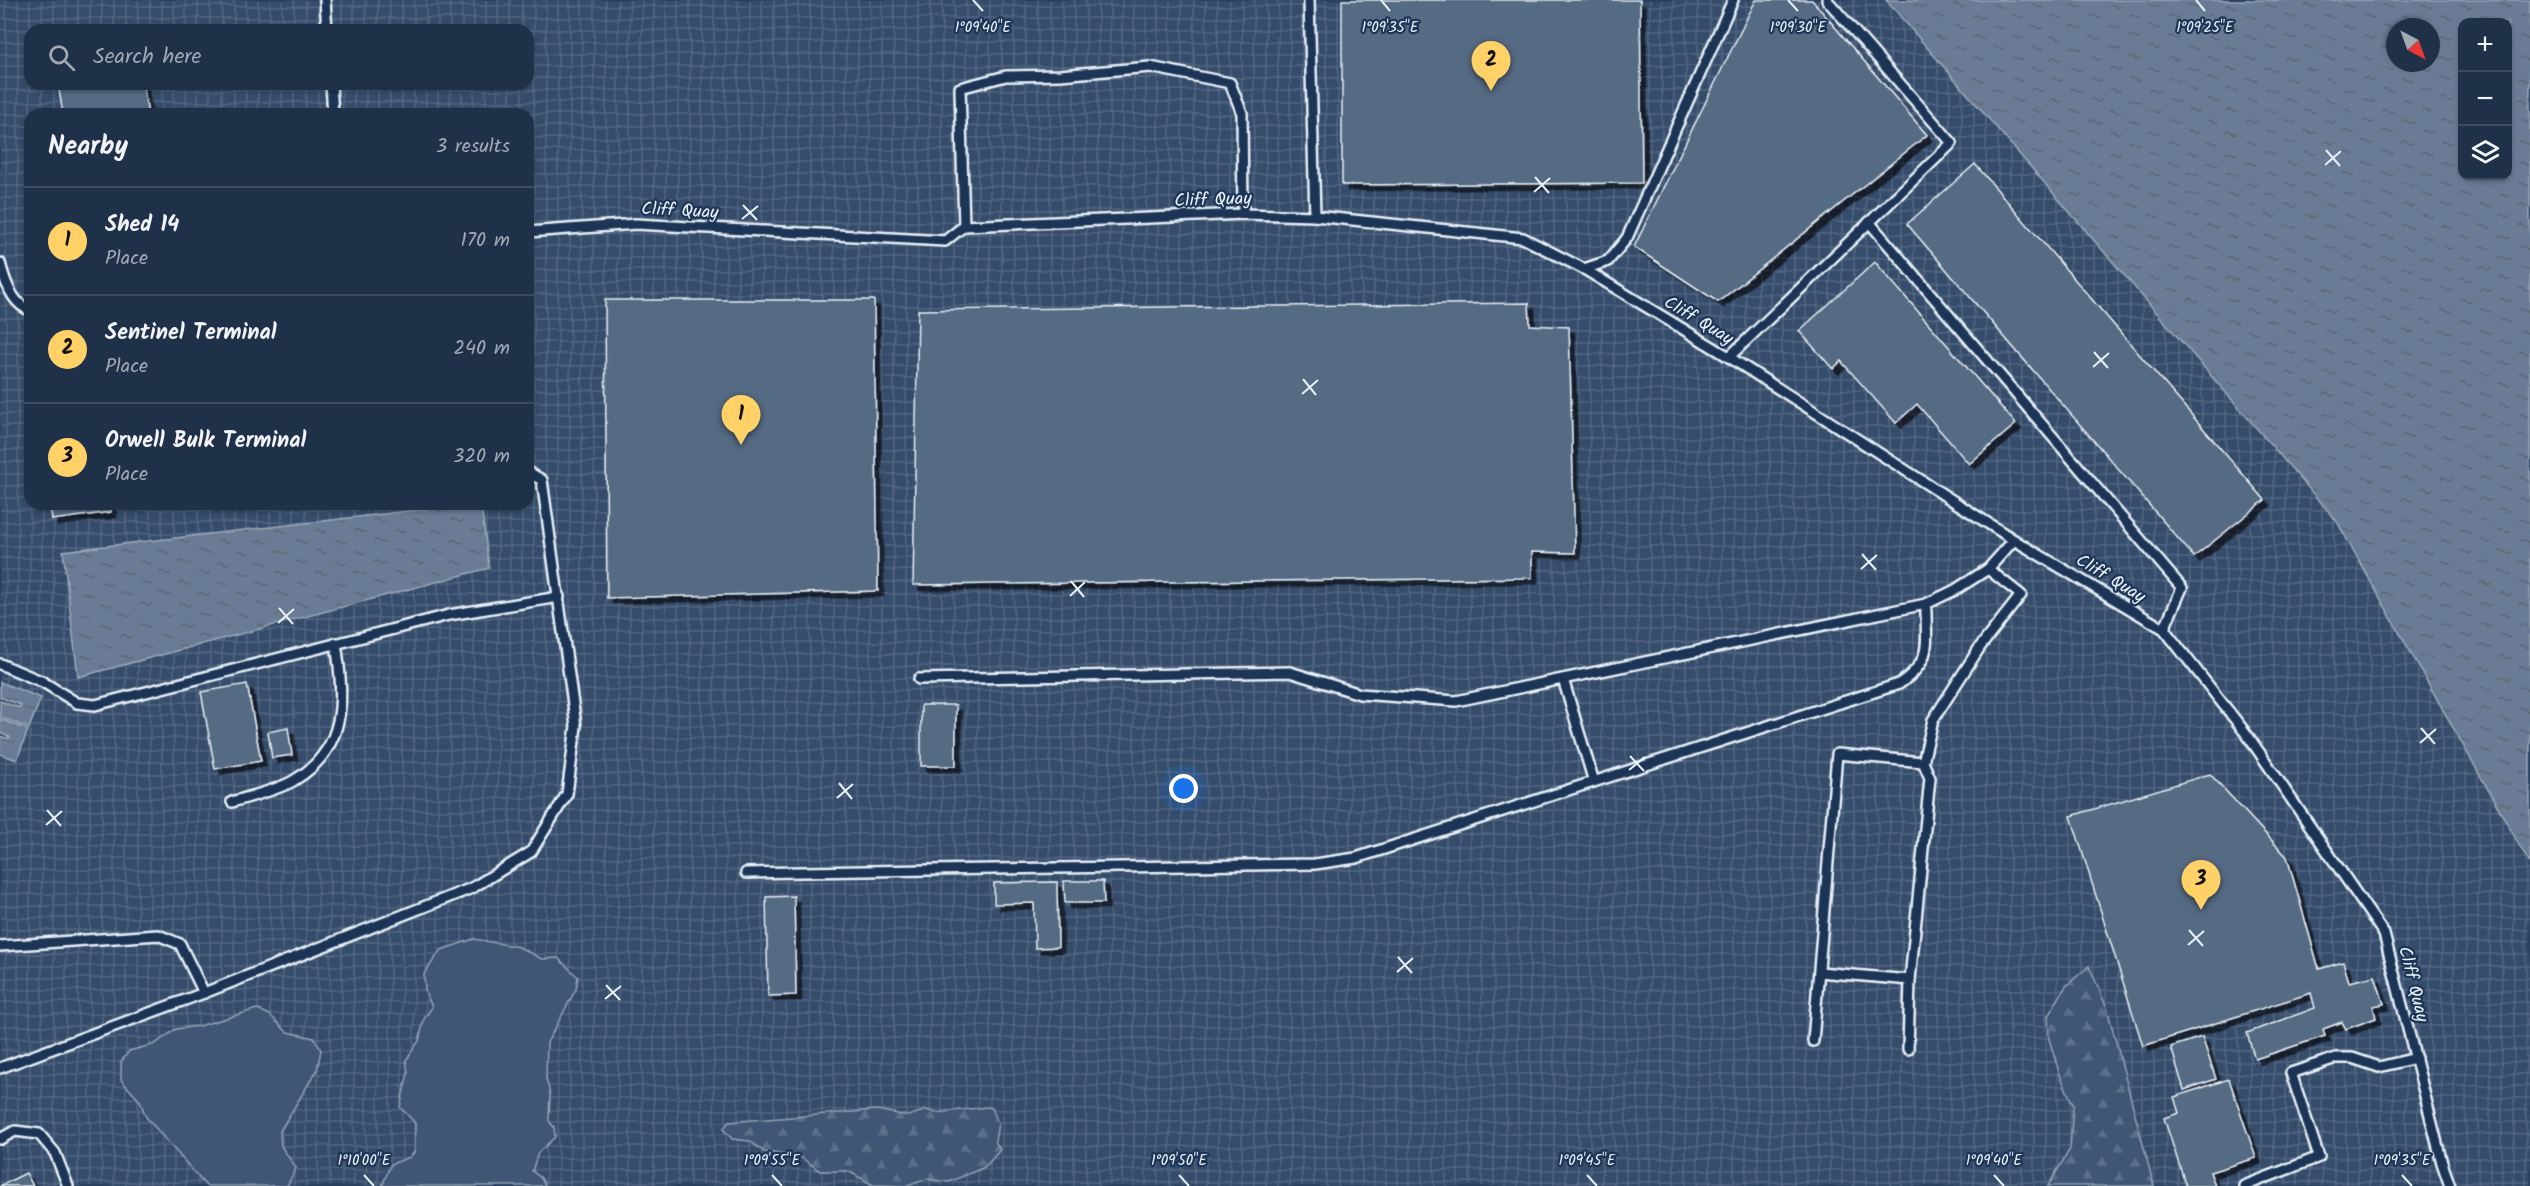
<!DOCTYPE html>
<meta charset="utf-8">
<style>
:root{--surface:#1f3049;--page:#2c3c53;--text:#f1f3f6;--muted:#a1a9b4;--line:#3c4b61;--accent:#ffd166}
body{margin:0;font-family:Kalam,sans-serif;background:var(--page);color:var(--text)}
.controls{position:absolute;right:18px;top:18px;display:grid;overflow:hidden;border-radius:12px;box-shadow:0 2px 4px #0004}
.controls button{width:54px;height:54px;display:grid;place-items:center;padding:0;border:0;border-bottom:2px solid var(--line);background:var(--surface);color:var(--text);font:30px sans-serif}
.compass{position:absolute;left:2386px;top:18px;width:54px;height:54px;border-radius:50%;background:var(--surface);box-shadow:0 2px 4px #0004;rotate:139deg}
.you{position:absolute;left:1184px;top:789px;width:21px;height:21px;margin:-15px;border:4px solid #fff;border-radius:50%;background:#1a73e8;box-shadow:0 0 0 9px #1a73e833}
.badge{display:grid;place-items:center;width:39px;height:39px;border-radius:50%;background:var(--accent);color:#111;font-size:20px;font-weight:700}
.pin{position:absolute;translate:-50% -50px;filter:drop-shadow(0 2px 3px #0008)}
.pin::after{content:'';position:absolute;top:32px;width:21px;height:18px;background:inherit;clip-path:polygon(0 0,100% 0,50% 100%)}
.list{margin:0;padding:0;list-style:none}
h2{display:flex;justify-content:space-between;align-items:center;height:78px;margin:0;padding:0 24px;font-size:26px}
h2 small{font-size:20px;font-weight:400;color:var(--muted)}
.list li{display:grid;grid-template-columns:39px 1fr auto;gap:18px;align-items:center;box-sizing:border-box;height:108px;padding:0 24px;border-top:2px solid var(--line)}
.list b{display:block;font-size:22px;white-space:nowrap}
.list p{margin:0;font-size:20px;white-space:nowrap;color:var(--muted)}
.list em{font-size:20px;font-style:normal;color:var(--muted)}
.icon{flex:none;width:33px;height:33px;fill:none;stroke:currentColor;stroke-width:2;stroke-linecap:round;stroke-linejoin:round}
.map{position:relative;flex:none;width:2530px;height:1186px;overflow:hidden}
.search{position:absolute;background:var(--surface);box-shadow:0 2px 4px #0004;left:24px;top:24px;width:510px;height:66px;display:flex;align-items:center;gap:15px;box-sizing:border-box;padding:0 21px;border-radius:18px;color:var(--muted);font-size:22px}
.panel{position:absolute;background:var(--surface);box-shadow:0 2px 4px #0004;left:24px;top:108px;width:510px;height:402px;border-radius:18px}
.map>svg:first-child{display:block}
</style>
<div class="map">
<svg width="2530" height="1186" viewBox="0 0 2530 1186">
<defs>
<pattern id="industrial-grid" width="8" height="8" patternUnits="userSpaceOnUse" patternTransform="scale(1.5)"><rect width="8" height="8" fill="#364d6b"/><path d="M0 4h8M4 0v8" fill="none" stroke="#536781"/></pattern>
<pattern id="forest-firs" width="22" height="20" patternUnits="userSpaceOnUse" patternTransform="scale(1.5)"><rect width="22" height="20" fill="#415774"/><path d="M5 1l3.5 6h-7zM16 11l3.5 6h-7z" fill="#5c7089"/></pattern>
<pattern id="water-ripples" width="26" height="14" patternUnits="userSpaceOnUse" patternTransform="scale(1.5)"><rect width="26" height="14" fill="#6b7c95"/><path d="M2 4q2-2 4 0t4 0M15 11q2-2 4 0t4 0" fill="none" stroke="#5a6573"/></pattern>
<filter id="shadow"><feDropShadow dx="5.5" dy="5.5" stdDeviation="0" flood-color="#0009"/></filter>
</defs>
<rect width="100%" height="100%" fill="#294061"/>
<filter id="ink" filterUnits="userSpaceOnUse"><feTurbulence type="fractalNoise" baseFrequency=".0167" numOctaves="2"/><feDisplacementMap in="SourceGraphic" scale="12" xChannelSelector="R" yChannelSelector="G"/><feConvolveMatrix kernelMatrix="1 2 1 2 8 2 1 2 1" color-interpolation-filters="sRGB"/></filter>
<g filter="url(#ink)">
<!-- industrial -->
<path fill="url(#industrial-grid)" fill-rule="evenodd" d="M 0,0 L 1886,0 L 2336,520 L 2530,864 L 2530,1186 L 0,1186 ZM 30,30 L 528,30 L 528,84 L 30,84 ZM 30,114 L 528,114 L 528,504 L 30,504 Z"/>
<!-- green -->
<g fill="#415774" stroke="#94a4b6" stroke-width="1.5">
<polygon points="474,939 519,947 542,959 558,958 578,977 576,989 547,1043 546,1078 550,1094 549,1121 554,1127 555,1137 538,1153 532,1171 541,1178 545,1186 382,1186 391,1164 410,1157 415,1151 415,1123 400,1107 408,1073 406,1060 419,1041 424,1019 432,1007 425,991 424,974 441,950"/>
<polygon points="257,1009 270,1015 287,1032 314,1038 321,1050 317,1070 280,1131 281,1146 296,1168 287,1186 206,1186 146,1117 140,1101 121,1080 121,1062 129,1051 155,1044 176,1029 199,1026"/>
</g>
<!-- forest -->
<g fill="url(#forest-firs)" stroke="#94a4b6" stroke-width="1.5">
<polygon points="2089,966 2107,1008 2154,1186 2048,1186 2070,1149 2073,1105 2059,1072 2049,1039 2048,1016 2066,986"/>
<polygon points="987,1107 992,1108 998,1123 995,1141 1000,1150 985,1167 949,1182 926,1179 908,1186 873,1185 848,1171 820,1171 799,1156 764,1152 750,1141 732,1139 723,1129 729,1122 877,1110 908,1116 927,1110 936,1113"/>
</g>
<!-- water -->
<g fill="url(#water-ripples)" stroke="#9dabbd" stroke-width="1.5" fill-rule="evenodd">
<path d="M 1886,0 L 2530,0 L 2530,864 L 2336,520 ZM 2462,22 L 2508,22 L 2508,176 L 2462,176 ZM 2395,27 L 2431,27 L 2431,63 L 2395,63 Z"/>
<polygon points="469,504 481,504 489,568 78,677 63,551"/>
<polygon points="0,682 41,698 29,728 0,717 0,701 20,708 21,705 0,697"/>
<polygon points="0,719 28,730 17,760 0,754 0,736 8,739 10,737 0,733"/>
</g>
<!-- building -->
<g fill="#556a83" stroke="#e8f1f8" stroke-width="1.5" filter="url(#shadow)">
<polygon points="1342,0 1640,0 1642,183 1342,185"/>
<polygon points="1756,0 1812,0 1927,135 1718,302 1634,247"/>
<polygon points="58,84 143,84 148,114 63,114"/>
<polygon points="1975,164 2265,500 2194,557 1907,224"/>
<polygon points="1875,262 2016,424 1969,464 1917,404 1896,423 1841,361 1833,369 1799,331"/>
<polygon points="605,300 874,300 878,591 607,598"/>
<polygon points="1529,303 1530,325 1569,327 1575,553 1532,552 1532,578 913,585 918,310"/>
<polygon points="50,504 110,504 111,512 52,520"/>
<polygon points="247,684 261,761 215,769 201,692"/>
<rect x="921" y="705" width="35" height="61"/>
<polygon points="288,728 292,755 272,758 268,732"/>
<polygon points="2210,774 2287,857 2319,969 2343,962 2349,982 2375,976 2384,1004 2373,1006 2376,1018 2346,1029 2342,1022 2323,1029 2325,1036 2255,1059 2247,1033 2315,1008 2311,993 2143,1046 2071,816"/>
<polygon points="1064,881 1103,881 1104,903 1065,903"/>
<polygon points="1057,882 1058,947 1035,948 1034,903 994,904 994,883"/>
<polygon points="794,896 796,995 768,996 766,897"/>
<polygon points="2202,1037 2216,1079 2184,1090 2171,1047"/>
<polygon points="2229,1079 2256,1158 2210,1172 2215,1186 2186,1186 2164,1118 2179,1113 2174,1097"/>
<polygon points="26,1173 33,1186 0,1186"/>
</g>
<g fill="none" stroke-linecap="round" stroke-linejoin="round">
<defs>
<g id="service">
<polyline points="325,0 327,30"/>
<polyline points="1309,0 1315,216"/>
<polyline points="331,84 333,114"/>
<polyline points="1869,222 2182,588 2164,629"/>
<polyline points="964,226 960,88 1006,76 1060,75 1150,67 1230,83 1242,113 1243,214"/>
<polyline points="528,232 636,224 945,241 964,226 1243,214 1315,216 1523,238 1584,269 1729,357 2014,540 2164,629 2248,736 2384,934 2442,1163 2450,1186"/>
<path d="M 0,263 C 4,279 12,305 30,310"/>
<polyline points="1584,269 1608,261 1627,238 1733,0"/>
<polyline points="1729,357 1952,143 1827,0"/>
<polyline points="0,664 43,682 77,703 95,705 449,615 559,597"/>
<polyline points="919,679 1290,672 1360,694 1456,701 1926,604 1955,590 1988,569 2014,540"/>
<polyline points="1563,679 1594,782"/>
<path d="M 232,802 C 251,796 275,791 293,781 C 348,749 344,698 336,643"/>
<path d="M 746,873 L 1315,864 L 1356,858 L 1899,684 C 1935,659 1925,644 1926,604"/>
<polyline points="0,946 158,935 180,944 204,993"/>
<polyline points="1819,972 1910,980"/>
<polyline points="1813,1041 1837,754 1923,762"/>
<polyline points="1908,1049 1910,980 1930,778 1923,762 1933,720 1980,647 2021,595 1988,569"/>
<polyline points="0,1068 204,993 472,888 531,852 567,794 576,726 542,480 528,472"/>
<polyline points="0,1139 15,1131 39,1134 55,1153 68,1186"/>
<polyline points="2244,1186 2319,1157 2291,1073 2336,1058 2352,1058 2379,1067 2416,1058"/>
</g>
</defs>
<!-- service casing -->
<use href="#service" stroke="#e8f1f8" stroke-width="14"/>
<!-- service -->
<use href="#service" stroke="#1d3557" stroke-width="9"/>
</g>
</g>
<!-- ticks -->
<path fill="none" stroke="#e8f1f8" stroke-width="2" d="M 973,0 L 983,11M 1381,0 L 1390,11M 1788,0 L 1798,11M 2196,0 L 2205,11M 2326,150 L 2340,166M 2325,165 L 2341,151M 1535,177 L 1549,193M 1534,192 L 1550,178M 743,205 L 757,220M 742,219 L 758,206M 2094,352 L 2108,368M 2093,367 L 2109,353M 1303,379 L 1316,395M 1302,394 L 1318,380M 1862,554 L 1876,570M 1861,569 L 1877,555M 1071,581 L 1084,597M 1070,596 L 1085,582M 279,608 L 293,624M 278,623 L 294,609M 2421,728 L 2435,744M 2420,743 L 2436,729M 1630,756 L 1644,771M 1629,770 L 1645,757M 839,783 L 852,799M 837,798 L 853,784M 47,810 L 61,826M 46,825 L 62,811M 2189,930 L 2203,946M 2188,945 L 2204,931M 1398,957 L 1412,973M 1397,972 L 1413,958M 606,985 L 620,1000M 605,999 L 621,986M 364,1175 L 374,1186M 772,1175 L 782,1186M 1179,1175 L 1189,1186M 1587,1175 L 1597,1186M 1994,1175 L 2004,1186M 2402,1175 L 2412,1186"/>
<g text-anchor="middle" stroke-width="4.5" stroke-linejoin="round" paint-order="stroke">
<!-- street labels -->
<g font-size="18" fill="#e8f1f8" stroke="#1d3557">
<text transform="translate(1213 199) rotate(-2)" y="6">Cliff Quay</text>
<text transform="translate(680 210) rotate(3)" y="6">Cliff Quay</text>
<text transform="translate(1699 320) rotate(31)" y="6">Cliff Quay</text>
<text transform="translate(2111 578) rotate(31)" y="6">Cliff Quay</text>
<text transform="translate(2414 984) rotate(76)" y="6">Cliff Quay</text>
</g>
</g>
<g font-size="15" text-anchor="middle" fill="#e8f1f8" stroke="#1d3557" stroke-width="4.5" stroke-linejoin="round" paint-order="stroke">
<text x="1798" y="32">1°09'30"E</text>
<text x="983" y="32">1°09'40"E</text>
<text x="1390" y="32">1°09'35"E</text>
<text x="2205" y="32">1°09'25"E</text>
<text x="364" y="1165">1°10'00"E</text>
<text x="772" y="1165">1°09'55"E</text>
<text x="1179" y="1165">1°09'50"E</text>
<text x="1587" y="1165">1°09'45"E</text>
<text x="1994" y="1165">1°09'40"E</text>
<text x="2402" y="1165">1°09'35"E</text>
</g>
</svg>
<div class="controls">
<button>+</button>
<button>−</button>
<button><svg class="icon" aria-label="layers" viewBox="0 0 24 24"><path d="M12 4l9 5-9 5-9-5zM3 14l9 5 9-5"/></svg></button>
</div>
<svg class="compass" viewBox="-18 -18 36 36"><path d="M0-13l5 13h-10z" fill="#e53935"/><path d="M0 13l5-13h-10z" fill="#a1a9b4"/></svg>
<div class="you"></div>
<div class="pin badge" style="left:741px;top:445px">1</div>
<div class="pin badge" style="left:1491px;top:91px">2</div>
<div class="pin badge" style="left:2201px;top:910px">3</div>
<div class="search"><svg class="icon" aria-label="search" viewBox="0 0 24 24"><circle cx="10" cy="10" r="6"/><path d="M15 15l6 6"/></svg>Search here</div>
<section class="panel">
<h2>Nearby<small>3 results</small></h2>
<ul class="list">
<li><span class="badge">1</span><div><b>Shed 14</b><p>Place</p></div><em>170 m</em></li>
<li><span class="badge">2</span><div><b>Sentinel Terminal</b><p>Place</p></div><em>240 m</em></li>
<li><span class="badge">3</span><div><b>Orwell Bulk Terminal</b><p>Place</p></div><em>320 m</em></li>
</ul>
</section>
</div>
